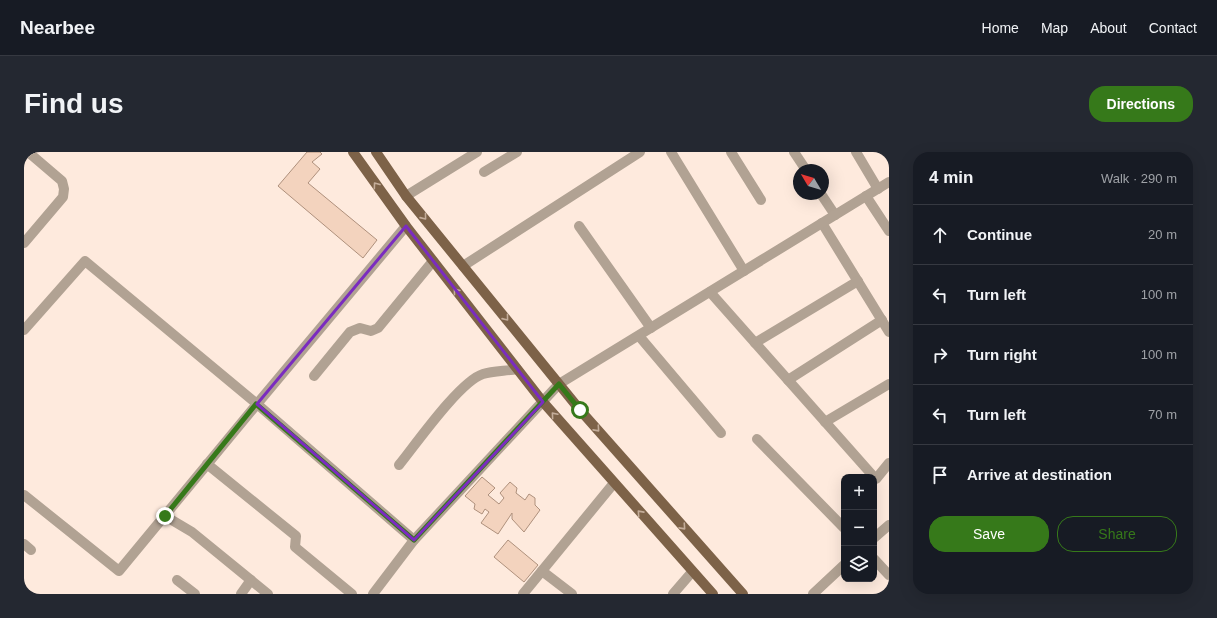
<!DOCTYPE html>
<meta charset="utf-8">
<style>
:root{--surface:#171b24;--page:#242831;--text:#f1f3f6;--muted:#9ea1a6;--line:#363941;--accent:#36791a}
body{margin:0;font-family:Arial,sans-serif;background:var(--page);color:var(--text)}
.controls{position:absolute;right:12px;bottom:12px;display:grid;overflow:hidden;border-radius:8px;box-shadow:0 4px 16px #0002}
.controls button{width:36px;height:36px;display:grid;place-items:center;padding:0;border:0;border-bottom:1px solid var(--line);background:var(--surface);color:var(--text);font:20px sans-serif}
.compass{position:absolute;left:769px;top:12px;width:36px;height:36px;border-radius:50%;background:var(--surface);box-shadow:0 4px 16px #0002;rotate:308deg}
.stop{position:absolute;width:12px;height:12px;margin:-9px;border:3px solid #36791a;border-radius:50%;background:#fff}
.stop.end{background:#36791a;border-color:#fff;box-shadow:0 1px 4px #0008}
.list{margin:0;padding:0;list-style:none}
h2{display:flex;justify-content:space-between;align-items:center;height:52px;margin:0;padding:0 16px;font-size:17px}
h2 small{font-size:13px;font-weight:400;color:var(--muted)}
.list li{display:grid;grid-template-columns:26px 1fr auto;gap:12px;align-items:center;box-sizing:border-box;height:60px;padding:0 16px;border-top:1px solid var(--line)}
.list b{display:block;font-size:15px;white-space:nowrap}
.list em{font-size:13px;font-style:normal;color:var(--muted)}
.actions{display:flex;gap:8px;padding:12px 16px}
.actions a{flex:1;padding:9px 0;border:1px solid var(--accent);border-radius:16px;text-align:center;font-size:14px;color:var(--accent)}
.actions .main{background:var(--accent);color:#fff}
.icon{flex:none;width:22px;height:22px;fill:none;stroke:currentColor;stroke-width:2;stroke-linecap:round;stroke-linejoin:round}
.map{position:relative;flex:none;width:865px;height:442px;overflow:hidden;border-radius:16px}
header{display:flex;align-items:center;gap:24px;box-sizing:border-box;height:56px;padding:0 20px;background:var(--surface);border-bottom:1px solid var(--line)}
header strong{font-size:19px}
nav{display:flex;gap:22px;margin-inline-start:auto;font-size:14px}
.intro{display:flex;align-items:center;justify-content:space-between;box-sizing:border-box;height:96px;padding:0 24px}
h1{margin:0;font-size:28px}
.button{padding:10px 18px;border-radius:16px;background:var(--accent);color:#fff;font-size:14px;font-weight:700}
main{display:flex;gap:24px;padding:0 24px}
aside{flex:1;background:var(--surface);border-radius:16px;box-shadow:0 4px 16px #0002}
.map>svg:first-child{display:block}
</style>
<header>
<strong>Nearbee</strong>
<nav><a>Home</a><a>Map</a><a>About</a><a>Contact</a></nav>
</header>
<div class="intro"><h1>Find us</h1><a class="button">Directions</a></div>
<main>
<div class="map">
<svg width="865" height="442" viewBox="0 0 865 442">
<rect width="100%" height="100%" fill="#feeadd"/>
<!-- building -->
<g fill="#f3d3be" stroke="#ae907c">
<polygon points="283,0 296,0 298,2 288,10 296,17 284,31 353,88 339,106 254,34"/>
<polygon points="458,325 471,336 464,343 475,352 480,346 476,341 486,330 493,336 492,341 501,348 505,342 511,346 511,353 516,358 500,380 488,367 488,361 474,382 457,371 465,360 461,357 458,362 450,357 451,352 441,344"/>
<polygon points="484,388 514,413 500,430 470,405"/>
</g>
<g fill="none" stroke-linecap="round" stroke-linejoin="round">
<!-- minor -->
<g stroke="#b1a293" stroke-width="10">
<polyline points="647,0 720,119"/>
<polyline points="707,0 737,48"/>
<polyline points="770,0 782,18"/>
<polyline points="832,0 854,37"/>
<polyline points="460,20 493,0"/>
<polyline points="797,42 811,63"/>
<polyline points="382,44 453,0"/>
<polyline points="842,44 865,79"/>
<polyline points="798,71 865,180"/>
<polyline points="555,74 627,176"/>
<polyline points="0,91 39,45 40,37 38,29 4,0"/>
<polyline points="439,114 616,0"/>
<polyline points="686,140 850,325"/>
<polyline points="0,178 61,109 233,252 382,74"/>
<polyline points="615,184 697,281"/>
<polyline points="731,191 834,129"/>
<polyline points="290,224 326,180 336,176 347,179 354,176 409,109"/>
<polyline points="764,228 858,168"/>
<polyline points="801,270 865,232"/>
<polyline points="733,287 820,376"/>
<polyline points="183,312 272,384 271,395 328,442"/>
<path d="M 375,313 C 392,292 436,229 459,222 C 469,219 482,219 493,217"/>
<polyline points="850,325 852,327 865,311"/>
<polyline points="0,343 95,419 233,252 390,388"/>
<polyline points="141,364 168,380 244,442"/>
<polyline points="850,386 865,373"/>
<polyline points="0,392 7,398"/>
<polyline points="850,407 865,423"/>
<polyline points="518,419 548,442"/>
<polyline points="153,428 171,442"/>
<polyline points="217,442 227,428"/>
<polyline points="349,442 390,388 535,232 865,30"/>
<polyline points="499,442 590,331"/>
<polyline points="649,442 668,420"/>
<polyline points="789,442 820,413"/>
</g>
<!-- major -->
<g stroke="#7d6248" stroke-width="10">
<polyline points="329,0 382,74 519,250 689,442"/>
<polyline points="352,0 382,44 556,258 719,442"/>
</g>
</g>
<!-- one-way arrows -->
<defs><path id="oneway-chevron" d="M-2-3.5L2.5 0L-2 3.5" fill="none" stroke-width="1.6" stroke-linecap="round" stroke-linejoin="round"/></defs>
<g stroke="#c4ad9a">
<use href="#oneway-chevron" transform="translate(352 33) rotate(-126)"/>
<use href="#oneway-chevron" transform="translate(400 65) rotate(51)"/>
<use href="#oneway-chevron" transform="translate(432 139) rotate(-128)"/>
<use href="#oneway-chevron" transform="translate(482 166) rotate(51)"/>
<use href="#oneway-chevron" transform="translate(530 263) rotate(-131)"/>
<use href="#oneway-chevron" transform="translate(573 277) rotate(48)"/>
<use href="#oneway-chevron" transform="translate(616 361) rotate(-132)"/>
<use href="#oneway-chevron" transform="translate(659 375) rotate(48)"/>
</g>
<g fill="none" stroke-linecap="round" stroke-linejoin="round">
<!-- route -->
<polyline stroke="#36791a" stroke-width="5" points="141,364 232,252 390,388 535,232 556,258"/>
</g>
<!-- marked area -->
<path fill="none" stroke="#7b2cbf" stroke-width="3" stroke-linejoin="round" d="M 382,74 L 519,250 L 390,388 L 233,252 Z"/>
</svg>
<div class="controls">
<button>+</button>
<button>−</button>
<button><svg class="icon" aria-label="layers" viewBox="0 0 24 24"><path d="M12 4l9 5-9 5-9-5zM3 14l9 5 9-5"/></svg></button>
</div>
<svg class="compass" viewBox="-18 -18 36 36"><path d="M0-13l5 13h-10z" fill="#e53935"/><path d="M0 13l5-13h-10z" fill="#9ea1a6"/></svg>
<div class="stop" style="left:556px;top:258px"></div>
<div class="stop end" style="left:141px;top:364px"></div>
</div>
<aside>
<h2>4 min<small>Walk · 290 m</small></h2>
<ul class="list">
<li><svg class="icon" aria-label="ahead" viewBox="0 0 24 24"><path d="M12 20V5M6 11l6-6 6 6"/></svg><div><b>Continue</b></div><em>20 m</em></li>
<li><svg class="icon" aria-label="left" viewBox="0 0 24 24"><path d="M17 20v-9H6M10 6l-5 5 5 5"/></svg><div><b>Turn left</b></div><em>100 m</em></li>
<li><svg class="icon" aria-label="right" viewBox="0 0 24 24"><path d="M7 20v-9h11M14 6l5 5-5 5"/></svg><div><b>Turn right</b></div><em>100 m</em></li>
<li><svg class="icon" aria-label="left" viewBox="0 0 24 24"><path d="M17 20v-9H6M10 6l-5 5 5 5"/></svg><div><b>Turn left</b></div><em>70 m</em></li>
<li><svg class="icon" aria-label="arrive" viewBox="0 0 24 24"><path d="M6 21V4h12l-3 4 3 4H6"/></svg><div><b>Arrive at destination</b></div></li>
</ul>
<div class="actions"><a class="main">Save</a><a>Share</a></div>
</aside>
</main>
